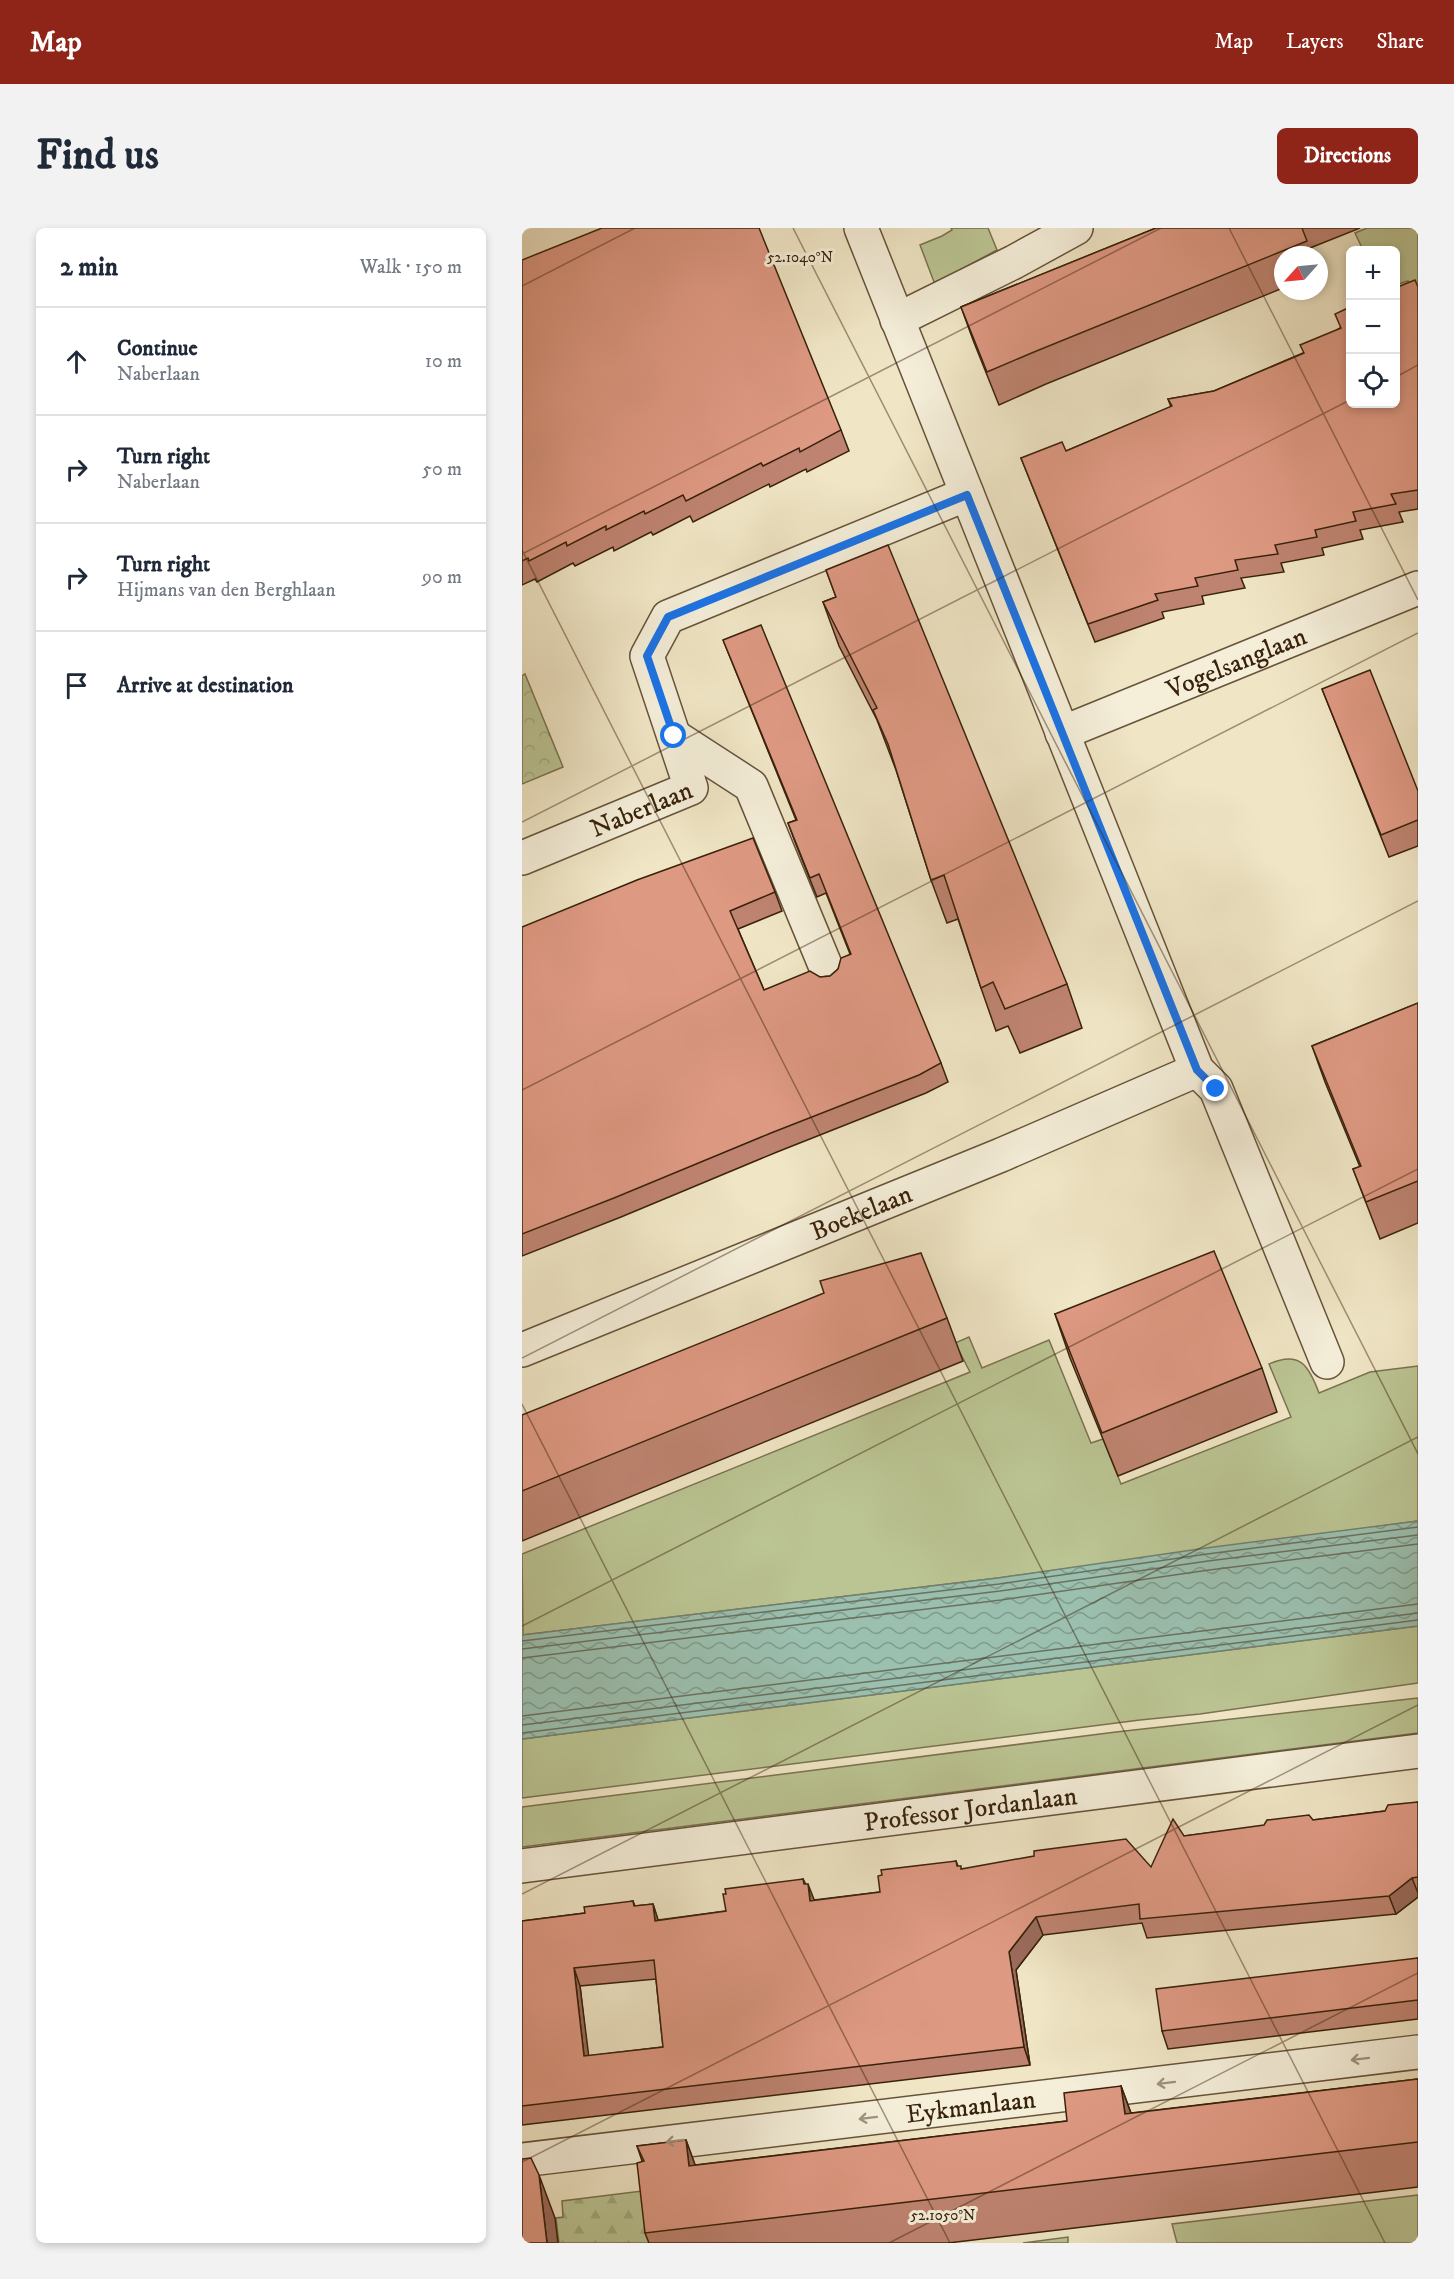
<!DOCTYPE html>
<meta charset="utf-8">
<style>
:root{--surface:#fff;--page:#f2f2f3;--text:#1f2937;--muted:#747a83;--line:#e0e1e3;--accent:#8f2418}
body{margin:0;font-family:"IM FELL DW Pica",serif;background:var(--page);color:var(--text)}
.controls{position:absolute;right:18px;top:18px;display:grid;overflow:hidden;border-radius:9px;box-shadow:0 3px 9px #0003}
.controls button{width:54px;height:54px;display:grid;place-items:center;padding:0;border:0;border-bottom:2px solid var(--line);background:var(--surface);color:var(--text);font:30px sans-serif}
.compass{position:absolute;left:752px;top:18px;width:54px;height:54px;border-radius:50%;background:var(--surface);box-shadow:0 3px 9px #0003;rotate:243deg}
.stop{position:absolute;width:18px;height:18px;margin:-14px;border:4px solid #1a73e8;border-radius:50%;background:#fff}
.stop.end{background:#1a73e8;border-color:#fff;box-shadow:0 2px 6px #0008}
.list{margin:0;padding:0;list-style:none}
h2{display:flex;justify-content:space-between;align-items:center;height:78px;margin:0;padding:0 24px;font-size:26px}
h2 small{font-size:20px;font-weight:400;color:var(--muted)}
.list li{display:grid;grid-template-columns:39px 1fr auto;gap:18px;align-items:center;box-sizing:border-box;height:108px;padding:0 24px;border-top:2px solid var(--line)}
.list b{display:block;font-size:22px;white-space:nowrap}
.list p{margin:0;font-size:20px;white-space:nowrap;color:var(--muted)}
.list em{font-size:20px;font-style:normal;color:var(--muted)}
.icon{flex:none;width:33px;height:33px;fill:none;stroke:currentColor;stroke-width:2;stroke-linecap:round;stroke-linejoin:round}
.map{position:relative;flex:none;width:896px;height:2015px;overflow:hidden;border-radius:9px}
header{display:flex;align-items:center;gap:36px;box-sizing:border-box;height:84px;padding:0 30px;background:var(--accent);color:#fff}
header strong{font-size:28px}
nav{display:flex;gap:33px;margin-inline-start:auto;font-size:21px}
.intro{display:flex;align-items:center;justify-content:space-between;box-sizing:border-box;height:144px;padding:0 36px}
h1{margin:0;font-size:42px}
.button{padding:15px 27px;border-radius:9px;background:var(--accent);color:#fff;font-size:21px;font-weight:700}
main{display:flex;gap:36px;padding:0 36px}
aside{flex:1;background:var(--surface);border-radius:9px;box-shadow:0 3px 9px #0003}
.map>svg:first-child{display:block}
</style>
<header>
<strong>Map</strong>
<nav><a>Map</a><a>Layers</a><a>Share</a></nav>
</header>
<div class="intro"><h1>Find us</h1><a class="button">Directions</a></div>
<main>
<aside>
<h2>2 min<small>Walk · 150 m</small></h2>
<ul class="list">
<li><svg class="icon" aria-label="ahead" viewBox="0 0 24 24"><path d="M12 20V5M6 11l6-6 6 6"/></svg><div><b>Continue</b><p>Naberlaan</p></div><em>10 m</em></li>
<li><svg class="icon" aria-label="right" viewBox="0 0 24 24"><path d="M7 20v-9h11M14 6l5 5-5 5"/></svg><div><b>Turn right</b><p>Naberlaan</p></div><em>50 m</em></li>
<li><svg class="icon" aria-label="right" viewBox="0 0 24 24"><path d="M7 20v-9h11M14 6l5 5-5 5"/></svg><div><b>Turn right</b><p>Hijmans van den Berghlaan</p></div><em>90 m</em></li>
<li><svg class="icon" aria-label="arrive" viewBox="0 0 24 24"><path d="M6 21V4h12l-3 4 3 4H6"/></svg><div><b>Arrive at destination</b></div></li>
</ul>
</aside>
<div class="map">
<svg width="896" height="2015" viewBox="0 0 896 2015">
<defs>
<pattern id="forest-firs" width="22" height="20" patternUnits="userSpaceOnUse" patternTransform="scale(1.5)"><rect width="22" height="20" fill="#bbc493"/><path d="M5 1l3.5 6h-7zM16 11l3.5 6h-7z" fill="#a2a87d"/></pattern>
<pattern id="park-crowns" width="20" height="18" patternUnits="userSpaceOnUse" patternTransform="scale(1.5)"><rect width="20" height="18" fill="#bbc493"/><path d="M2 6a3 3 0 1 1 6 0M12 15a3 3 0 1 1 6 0" fill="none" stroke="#a2a87d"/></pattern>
<pattern id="water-waves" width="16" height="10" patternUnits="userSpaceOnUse" patternTransform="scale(1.5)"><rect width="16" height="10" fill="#9bc0b0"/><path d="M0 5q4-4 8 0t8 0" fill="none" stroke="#7f9c8d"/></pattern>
</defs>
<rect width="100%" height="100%" fill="#f0e6c6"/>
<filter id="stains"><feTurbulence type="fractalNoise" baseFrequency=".00333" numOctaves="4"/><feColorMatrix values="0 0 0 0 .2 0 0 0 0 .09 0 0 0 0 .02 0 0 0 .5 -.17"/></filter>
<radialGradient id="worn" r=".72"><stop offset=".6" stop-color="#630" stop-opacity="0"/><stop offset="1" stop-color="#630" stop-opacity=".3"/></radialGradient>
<!-- green -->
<g fill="#bbc493" stroke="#7a734f" stroke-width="1.5">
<polygon points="429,0 466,0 475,22 417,53 412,54 398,17 420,8 430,2"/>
<polygon points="845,0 896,0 896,70 894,71 886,53 874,57 874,22 841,22 833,5"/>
<path d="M 447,1109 L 460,1140 L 527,1112 L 569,1215 L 581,1211 L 599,1256 L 769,1189 L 747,1136 C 778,1122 787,1138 797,1165 L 848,1144 L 896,1138 L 896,1293 L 476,1350 L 1,1407 L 0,1326 L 448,1144 L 433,1115 Z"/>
<polygon points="896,1398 896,1455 678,1486 618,1492 0,1570 0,1511"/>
<polygon points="896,1470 896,1505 0,1619 0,1579 594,1504"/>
<polygon points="896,1967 896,2015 655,2015 650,1996"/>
<polygon points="546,2009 546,2015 501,2015"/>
</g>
<!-- forest -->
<polygon fill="url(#forest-firs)" stroke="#7a734f" stroke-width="1.5" points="120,1963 135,2015 37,2015 34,1990 41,1989 40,1973"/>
<!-- park -->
<polygon fill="url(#park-crowns)" stroke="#7a734f" stroke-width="1.5" points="3,446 41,539 0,556 0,448"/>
<!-- water -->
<polygon fill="url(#water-waves)" stroke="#74816e" stroke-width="1.5" points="896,1293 896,1398 0,1511 0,1407 476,1350 684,1320"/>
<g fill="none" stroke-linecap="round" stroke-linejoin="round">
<!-- shore -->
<g stroke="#6a715e" stroke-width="1.5">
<polyline points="0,1413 477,1356 685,1326 896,1299"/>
<polyline points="0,1421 478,1363 686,1333 896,1307"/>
<polyline points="0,1430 479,1372 687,1342 896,1316"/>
<polyline points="0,1488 896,1376"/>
<polyline points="0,1497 896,1385"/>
<polyline points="0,1505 896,1392"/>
</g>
<defs>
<g id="minor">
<polyline points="339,0 675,842 694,861 805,1134"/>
<polyline points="375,92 492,34 554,0"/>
<path id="s1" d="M 540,505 L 896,360"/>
<polyline points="152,508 229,558 308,749"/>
<path id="s2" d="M 0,630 L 169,560 L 125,428 L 146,389 L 445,266"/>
<path id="s3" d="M 0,1122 L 479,927 L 675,842"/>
<path id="s4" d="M 0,1638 L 896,1523"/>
<path id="s5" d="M 0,1932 L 896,1824"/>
</g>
</defs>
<!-- minor casing -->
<use href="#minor" stroke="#67533a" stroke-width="36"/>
<!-- minor -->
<use href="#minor" stroke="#f5efda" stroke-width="33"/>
</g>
<!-- wall -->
<g fill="#bf8471" stroke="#39220b" stroke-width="1.5" fill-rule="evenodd">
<polygon points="634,0 838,0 788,20 790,27 761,27 761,60 524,156 477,177 451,112 439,79"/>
<polygon points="0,32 319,202 327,223 285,244 284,241 248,259 247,256 171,294 168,288 131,307 129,304 92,323 91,319 53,338 51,335 15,354 13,351 0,357"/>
<polygon points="896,59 896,281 877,284 881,294 838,302 841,311 800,320 802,327 759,335 762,344 719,350 723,360 680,368 682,376 640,384 642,390 573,414 499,230 544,223 649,179 646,171 692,163 781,125 818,100"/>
<polygon points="304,342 545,756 560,800 498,825 486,798 474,803 459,760 436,691 425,695 409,652 374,542 355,492 317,418 301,374 314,369"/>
<polygon points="201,412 419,835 426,854 404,865 255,924 99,989 0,1028 0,699 253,664 260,683 216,701 242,762 298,749 308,748 316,741 328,726 304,665 295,669 273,614 266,595 274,592"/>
<polygon points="800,461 896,563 896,618 867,629"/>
<polygon points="896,775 896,995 858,1011 831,941 838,939 803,854 790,818"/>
<polygon points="533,1086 740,1140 755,1184 596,1248 548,1130"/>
<polygon points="425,1090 441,1133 0,1313 0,1187"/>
<path d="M 896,1574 L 896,1669 L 874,1686 L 625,1710 L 620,1695 L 521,1707 L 494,1742 L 508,1837 L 0,1897 L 0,1693 L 63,1685 L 111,1673 L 113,1678 L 131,1676 L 136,1692 L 204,1683 L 281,1651 L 292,1672 L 358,1664 L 434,1633 L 436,1638 L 440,1641 L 629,1639 L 662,1608 L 863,1583 ZM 134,1751 L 141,1819 L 66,1828 L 58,1758 Z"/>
<polygon points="896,1730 896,1791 646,1821 640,1803"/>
<polygon points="896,1851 896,1959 426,2015 127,2015 123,2005 120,1933 115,1918 164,1912 173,1937 545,1893 599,1858 609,1885"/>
</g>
<!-- shaded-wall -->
<g fill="#9b6b5c" stroke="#39220b" stroke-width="1.5">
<polygon points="890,1650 896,1665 896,1669 874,1686 867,1668"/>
<polygon points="281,1651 288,1669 286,1656 293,1674 295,1691 282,1656"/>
<polygon points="131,1676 137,1695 133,1693"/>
<polygon points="514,1689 521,1707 494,1742 508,1837 502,1819 487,1724"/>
<polygon points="52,1740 58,1758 69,1846 62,1828"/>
<polygon points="599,1858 615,1902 603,1886"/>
<polygon points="164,1912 180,1956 167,1938"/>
<polygon points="17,1947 33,1990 36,2015 25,2015"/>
</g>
<!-- building -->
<g fill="#de9983" stroke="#39220b" stroke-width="1.5" fill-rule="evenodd">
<polygon points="80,0 237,0 319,202 278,224 277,220 241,238 239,235 164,273 161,267 123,286 122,283 84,302 84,298 45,318 44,314 7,333 6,330 0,333 0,32"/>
<polygon points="634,0 780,0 785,13 512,124 465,144 439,79"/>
<polygon points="893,52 896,59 896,262 869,266 874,276 831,284 834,293 793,302 795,309 753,317 756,326 713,332 716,342 673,350 676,358 633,366 636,372 566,396 499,230 540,214 544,223 650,178 646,171 692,163 782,125 778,117 819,100 813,86 828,79 828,176 873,176 873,60"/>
<polygon points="366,317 545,756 483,781 471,754 459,760 422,647 409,652 366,516 351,482 355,480 301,374 314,369 304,342"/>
<polygon points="239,397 419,835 397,847 249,905 92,970 0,1006 0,699 115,652 231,610 253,664 208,683 242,762 288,743 298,749 308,748 316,741 319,730 329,726 297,646 288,650 266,595 275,592 201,412"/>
<polygon points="848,442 896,563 896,592 859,607 800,461"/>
<polygon points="896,775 896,953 844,974 831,941 839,938 790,818"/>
<polygon points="692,1023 740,1140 580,1205 533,1086"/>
<polygon points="399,1025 425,1090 0,1263 0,1187 302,1065 298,1053"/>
<path d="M 896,1574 L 896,1649 L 890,1650 L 867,1668 L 618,1691 L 617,1676 L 514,1689 L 487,1724 L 502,1819 L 0,1878 L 0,1693 L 63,1685 L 62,1679 L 111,1673 L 112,1678 L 131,1676 L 133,1693 L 204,1683 L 201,1666 L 204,1666 L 203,1661 L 281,1651 L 282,1656 L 286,1656 L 288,1673 L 358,1664 L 356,1648 L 360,1647 L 359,1642 L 434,1633 L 435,1638 L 439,1638 L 439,1641 L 512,1628 L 512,1623 L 604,1611 L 629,1639 L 651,1591 L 662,1608 L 742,1597 L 745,1592 L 787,1587 L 791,1592 L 863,1583 L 866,1577 ZM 132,1732 L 141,1819 L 62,1828 L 52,1740 Z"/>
<polygon points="896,1730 896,1772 640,1803 634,1761"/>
<polygon points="896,1851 896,1914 123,2005 115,1935 122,1933 115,1918 164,1912 167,1938 545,1893 542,1865 599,1858 603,1886"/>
<polygon points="9,1930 17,1947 25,2015 0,2015 0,1931"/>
</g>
<!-- one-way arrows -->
<defs><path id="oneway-shaft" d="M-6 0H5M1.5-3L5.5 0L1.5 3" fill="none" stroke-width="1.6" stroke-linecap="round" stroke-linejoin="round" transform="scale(1.5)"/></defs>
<g stroke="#a0937d">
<use href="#oneway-shaft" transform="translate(838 1831) rotate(173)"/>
<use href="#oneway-shaft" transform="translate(644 1855) rotate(173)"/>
<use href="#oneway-shaft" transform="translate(346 1890) rotate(173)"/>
<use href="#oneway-shaft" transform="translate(153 1913) rotate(173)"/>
</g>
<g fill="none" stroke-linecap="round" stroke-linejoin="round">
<!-- route -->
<polyline stroke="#1a73e8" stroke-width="8" points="152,508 125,428 146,389 445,267 675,842 694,861"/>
</g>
<!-- ticks -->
<path fill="none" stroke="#39220b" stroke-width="1.5" stroke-opacity="0.45" d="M 271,0 L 896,1226M 707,0 L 896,372M 0,58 L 113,0M 874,149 L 896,137M 0,322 L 863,2015M 0,326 L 639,0M 0,594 L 828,172M 0,862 L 896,405M 0,1130 L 896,673M 0,1176 L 428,2015M 0,1398 L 896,941M 0,1666 L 896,1209M 0,1934 L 896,1477M 367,2015 L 896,1745M 893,2015 L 896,2013"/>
<g text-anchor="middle" stroke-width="6" stroke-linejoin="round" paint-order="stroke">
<!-- street labels -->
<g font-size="26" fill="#39220b" stroke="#f5efda">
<text dy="9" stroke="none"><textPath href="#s1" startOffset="188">Vogelsanglaan</textPath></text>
<text dy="9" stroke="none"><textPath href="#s2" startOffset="129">Naberlaan</textPath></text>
<text dy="9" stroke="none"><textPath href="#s3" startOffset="366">Boekelaan</textPath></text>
<text dy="9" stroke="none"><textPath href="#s4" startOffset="452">Professor Jordanlaan</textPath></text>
<text dy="9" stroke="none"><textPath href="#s5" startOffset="452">Eykmanlaan</textPath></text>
</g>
</g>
<g font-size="15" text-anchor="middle" fill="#39220b" stroke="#f5efda" stroke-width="6" stroke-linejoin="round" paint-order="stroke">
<text x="278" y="34">52.1040°N</text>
<text x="421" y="1992">52.1050°N</text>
</g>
<rect width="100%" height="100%" filter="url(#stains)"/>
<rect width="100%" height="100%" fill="url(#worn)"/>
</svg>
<div class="controls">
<button>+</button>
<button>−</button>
<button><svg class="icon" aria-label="locate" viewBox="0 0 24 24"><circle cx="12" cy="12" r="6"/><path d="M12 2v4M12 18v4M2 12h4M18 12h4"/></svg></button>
</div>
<svg class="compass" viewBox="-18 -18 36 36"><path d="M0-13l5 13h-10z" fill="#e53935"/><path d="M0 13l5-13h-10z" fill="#747a83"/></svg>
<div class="stop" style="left:152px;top:508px"></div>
<div class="stop end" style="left:694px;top:861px"></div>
</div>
</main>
